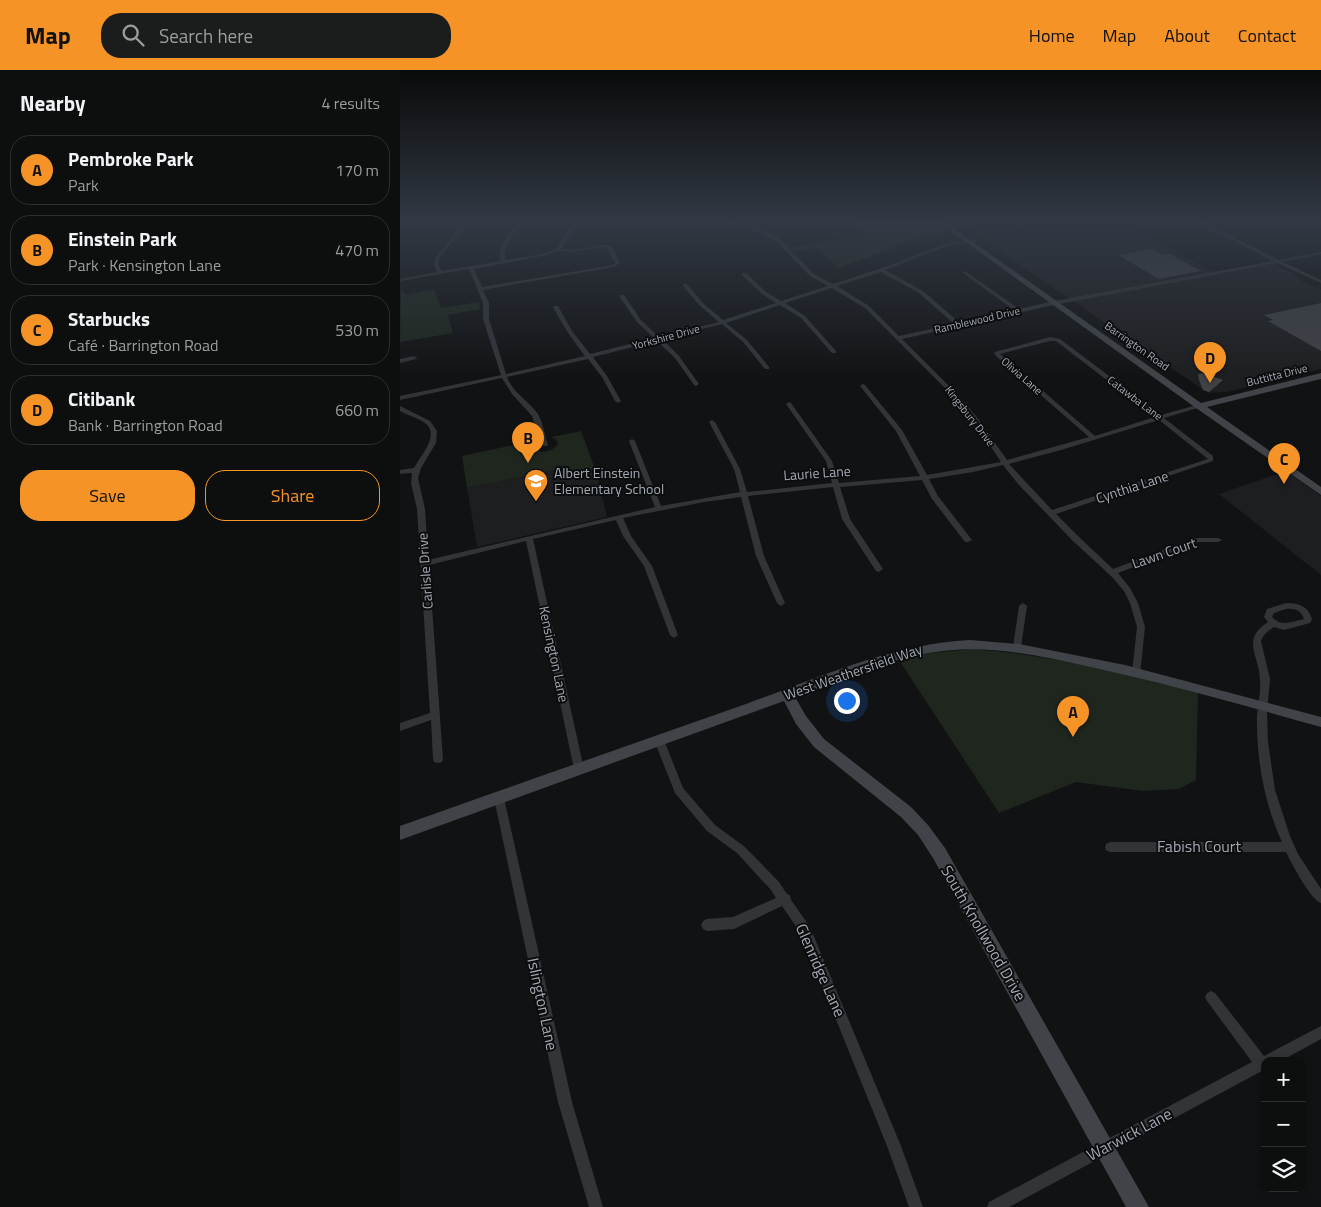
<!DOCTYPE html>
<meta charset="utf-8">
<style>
:root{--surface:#0d0e0e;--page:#1b1c1c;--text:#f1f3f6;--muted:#9a9c9e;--line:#2d2e2e;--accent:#f69327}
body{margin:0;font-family:"Titillium Web",sans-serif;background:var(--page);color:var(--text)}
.controls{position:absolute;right:15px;bottom:15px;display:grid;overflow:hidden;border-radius:10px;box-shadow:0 2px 8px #0003}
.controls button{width:45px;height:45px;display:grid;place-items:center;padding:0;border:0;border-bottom:1px solid var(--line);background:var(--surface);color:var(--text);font:25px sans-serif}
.you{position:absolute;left:446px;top:630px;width:18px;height:18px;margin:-12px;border:4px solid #fff;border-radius:50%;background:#1a73e8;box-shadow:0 0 0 8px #1a73e833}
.badge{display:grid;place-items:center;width:32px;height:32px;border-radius:50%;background:var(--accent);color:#111;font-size:16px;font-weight:700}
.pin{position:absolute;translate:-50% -41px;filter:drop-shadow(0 1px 2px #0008)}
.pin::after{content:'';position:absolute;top:26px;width:18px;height:15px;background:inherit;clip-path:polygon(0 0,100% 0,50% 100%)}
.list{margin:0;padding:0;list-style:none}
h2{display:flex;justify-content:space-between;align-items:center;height:65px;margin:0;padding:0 20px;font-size:21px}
h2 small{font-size:16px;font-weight:400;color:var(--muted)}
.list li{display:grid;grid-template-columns:32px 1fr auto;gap:15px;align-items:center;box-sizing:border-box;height:70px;margin:0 10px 10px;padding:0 10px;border:1px solid var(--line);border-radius:20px}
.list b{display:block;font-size:19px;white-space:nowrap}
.list p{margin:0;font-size:16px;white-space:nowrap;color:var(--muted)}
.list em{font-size:16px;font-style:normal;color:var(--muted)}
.actions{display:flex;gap:10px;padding:15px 20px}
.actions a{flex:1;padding:11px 0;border:1px solid var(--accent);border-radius:20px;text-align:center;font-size:18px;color:var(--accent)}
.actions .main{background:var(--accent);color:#111}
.icon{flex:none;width:28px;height:28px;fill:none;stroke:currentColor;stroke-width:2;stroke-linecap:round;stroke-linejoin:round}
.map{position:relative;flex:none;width:921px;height:1137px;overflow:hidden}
header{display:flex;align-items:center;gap:30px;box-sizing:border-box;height:70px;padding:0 25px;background:var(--accent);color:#111}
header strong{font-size:24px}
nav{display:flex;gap:28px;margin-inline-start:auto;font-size:18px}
.search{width:350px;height:45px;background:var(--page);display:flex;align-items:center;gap:12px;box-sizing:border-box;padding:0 18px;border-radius:20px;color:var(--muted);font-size:19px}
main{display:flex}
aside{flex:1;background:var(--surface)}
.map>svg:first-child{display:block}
</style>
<header>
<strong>Map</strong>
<div class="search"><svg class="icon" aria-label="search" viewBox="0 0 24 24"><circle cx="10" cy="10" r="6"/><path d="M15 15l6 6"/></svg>Search here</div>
<nav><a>Home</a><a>Map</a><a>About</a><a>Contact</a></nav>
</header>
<main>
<aside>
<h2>Nearby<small>4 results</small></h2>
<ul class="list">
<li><span class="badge">A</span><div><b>Pembroke Park</b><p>Park</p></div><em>170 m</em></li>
<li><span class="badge">B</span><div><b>Einstein Park</b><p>Park · Kensington Lane</p></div><em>470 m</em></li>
<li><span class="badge">C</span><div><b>Starbucks</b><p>Café · Barrington Road</p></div><em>530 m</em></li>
<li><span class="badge">D</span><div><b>Citibank</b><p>Bank · Barrington Road</p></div><em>660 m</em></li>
</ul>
<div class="actions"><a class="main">Save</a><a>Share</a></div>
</aside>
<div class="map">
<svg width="921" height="1137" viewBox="0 0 921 1137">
<rect width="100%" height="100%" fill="#111213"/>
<!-- built -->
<g fill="#1d1e20">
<polygon points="554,150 715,150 818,204 874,194 895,204 899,210 921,220 921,299 827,322 810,323 805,321"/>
<polygon points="160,399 167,410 197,404 207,447 77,477 67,418"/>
<polygon points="886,401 921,426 921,505 819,424"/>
</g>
<!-- green -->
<g fill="#1e261e">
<path d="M 449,150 L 535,150 L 550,161 C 511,167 476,186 438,198 L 417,178 L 394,182 L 389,178 L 464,165 Z"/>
<polygon points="1,219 5,225 34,219 41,238 79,232 80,239 48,245 53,263 0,272"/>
<path d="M 181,361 L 197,404 L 167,410 L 160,399 L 67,418 L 62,386 L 137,370 L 132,375 L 132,379 C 141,384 152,382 158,374 L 156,369 L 151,367 Z"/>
<path d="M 571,579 C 647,584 725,604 798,623 L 796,710 L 779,719 L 743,721 L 676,712 L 599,743 L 499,590 L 522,584 Z"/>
</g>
<!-- water -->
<polygon fill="#2a3439" points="458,150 509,150 487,155 473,162 467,160"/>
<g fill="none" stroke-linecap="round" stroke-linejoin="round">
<!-- stream -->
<g stroke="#2a3439" stroke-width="1">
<polyline points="0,176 7,173"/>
<polyline points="459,191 460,187 470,181 472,175 483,168 482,166"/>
</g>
</g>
<!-- building -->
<g fill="#404246">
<polygon points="752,179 764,185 770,184 801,201 759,209 718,185"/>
<polygon points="921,233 921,281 868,251 873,250 864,245"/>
<polygon points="803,303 823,310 809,322 803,320 799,310 798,304"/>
</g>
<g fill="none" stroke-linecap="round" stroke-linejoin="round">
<!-- street -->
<g fill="#323438" fill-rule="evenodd">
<polygon points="21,150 19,151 0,153 0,151"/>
<path d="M 66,150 L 70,150 L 40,187 L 38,194 L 42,201 L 101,191 C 95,177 112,162 120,150 L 124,150 C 117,161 100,177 106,190 L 142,184 L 156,179 L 174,150 L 199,150 L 178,152 L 161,179 L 170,180 L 205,175 L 211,176 L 220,193 L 214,197 L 83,220 L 89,233 L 89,249 L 106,304 L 185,286 C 173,270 162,255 153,237 L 154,236 L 158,236 L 172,261 L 190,284 L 254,268 L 237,252 L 219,226 L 220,225 L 224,225 L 241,250 L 259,267 L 319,252 L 299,235 L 283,216 L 283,214 L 287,214 L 303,233 L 323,250 L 376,233 L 362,224 L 342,205 L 342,203 L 346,203 L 366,222 L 381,231 L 428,216 L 410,206 L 376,171 L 360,162 L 321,150 L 328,150 L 364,160 L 380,169 L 414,204 L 433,214 L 491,195 L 544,174 L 576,169 L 576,171 L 547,176 L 485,200 L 523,221 L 560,253 L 614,240 L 563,203 L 563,202 L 565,201 L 619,239 L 654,231 L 873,191 L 792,150 L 798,150 L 879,190 L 921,182 L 921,184 L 883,192 L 921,210 L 921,213 L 877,193 L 654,235 L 502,269 L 553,320 L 576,346 L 607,390 L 689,367 L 597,287 L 594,283 L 595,282 L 650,267 L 660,269 L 761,345 L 797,335 L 801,335 L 801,337 L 764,348 L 813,386 L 813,391 L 656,444 L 679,467 L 713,499 L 795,468 L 818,468 L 822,470 L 818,472 L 799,472 L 718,503 L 730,518 L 738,533 L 745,557 L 740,605 L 734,605 L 732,603 L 737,557 L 730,533 L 724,521 L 712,507 L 673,471 L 618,414 L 603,395 L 573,402 L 529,409 L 538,426 L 572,470 L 568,472 L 565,472 L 532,429 L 522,410 L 440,417 L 450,449 L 483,499 L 479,502 L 476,501 L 442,449 L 433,417 L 348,426 L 364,486 L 385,533 L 381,536 L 377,533 L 356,486 L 341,427 L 304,432 L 223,448 L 231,466 L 252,496 L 278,565 L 274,568 L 270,565 L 244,496 L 223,466 L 216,450 L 133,469 L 184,699 L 183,702 L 179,703 L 175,702 L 174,699 L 126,471 L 29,495 L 43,689 L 42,692 L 38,693 L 34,692 L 33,689 L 31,650 L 0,661 L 0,653 L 30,643 L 17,439 L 11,413 L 12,403 L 0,404 L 0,400 L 14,398 C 21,384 43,363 22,351 C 15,347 7,345 0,341 L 0,336 L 30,351 L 37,361 L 36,373 L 21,398 L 18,408 L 25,439 L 28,490 L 255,437 L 229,371 L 232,369 L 235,371 L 261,436 L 340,422 L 334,399 L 309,352 L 312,350 L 315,352 L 340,399 L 347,422 L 432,413 L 426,391 L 386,334 L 389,332 L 391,333 L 432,391 L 439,413 L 520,406 L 496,361 L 460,316 L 463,314 L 465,315 L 502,360 L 527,405 L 601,392 L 572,348 L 549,322 L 465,238 L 432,218 L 385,233 L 405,246 L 436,281 L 436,283 L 432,283 L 401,248 L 380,235 L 326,253 L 347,270 L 369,297 L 369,299 L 365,299 L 343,272 L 322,254 L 262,269 L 279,286 L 299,314 L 296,316 L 294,315 L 275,288 L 257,271 L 193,287 L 207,306 L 221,331 L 218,333 L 215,331 L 202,307 L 188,289 L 107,307 C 113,323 129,331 138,344 C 143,353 145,365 148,375 L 147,376 L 143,376 L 142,375 L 132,346 L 112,324 L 102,308 L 0,330 L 0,326 L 101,305 L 83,249 L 83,233 L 69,199 L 0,211 L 0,209 L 37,202 L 34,194 L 36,187 ZM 205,177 L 207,178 L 215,193 L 213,195 L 82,217 L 74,199 L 143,186 L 158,181 L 170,182 ZM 481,202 L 519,223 L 554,254 L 499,266 L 469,236 L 437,216 ZM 650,271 L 656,271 L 755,347 L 695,366 L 600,284 ZM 759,350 L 808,389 L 652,440 L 609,394 L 661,380 Z"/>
<polygon points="14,286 17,288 16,289 0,293 0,289"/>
<polygon points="623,533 627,536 621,577 617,580 613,577 619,536"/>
<path d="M 886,533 C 899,533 908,536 912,549 L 910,553 L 884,560 L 874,557 C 868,561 864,564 861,571 L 870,609 L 867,642 L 868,672 L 875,720 L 890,766 L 898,784 L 921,819 L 921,833 C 910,829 892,794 886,782 L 710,782 L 706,780 L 705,777 L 706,774 L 710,772 L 882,772 C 864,733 856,687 857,645 C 858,633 861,622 860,611 C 860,586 840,570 868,552 L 864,547 L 867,539 ZM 886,539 C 895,538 901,540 904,549 C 892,552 881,557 872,547 L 874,543 Z"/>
<polygon points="259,666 262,667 264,670 283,718 315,755 345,777 379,812 387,824 390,825 391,830 410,857 501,1076 523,1137 509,1137 487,1076 402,865 382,836 334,859 307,861 303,859 301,855 303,851 307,849 333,847 376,828 371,820 337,783 307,761 275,723 254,670 256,667"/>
<polygon points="99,724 103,725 104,728 172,1032 203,1137 189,1137 158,1032 94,728 95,725"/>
<polygon points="811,921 815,923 864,986 921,956 921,969 881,991 865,991 865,1003 860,1002 609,1137 587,1137 589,1132 852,992 807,931 805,927 807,923"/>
</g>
<!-- secondary -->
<g fill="#404348" fill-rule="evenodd">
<polygon points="535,150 542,150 801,333 921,303 921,309 807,337 921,417 921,425 796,338"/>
<path d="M 570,570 L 619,574 L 725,595 L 921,647 L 921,657 C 843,635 765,613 686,596 C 640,586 591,575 543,581 C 492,586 443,610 395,627 L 406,646 L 424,669 L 511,737 L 528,755 L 545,778 L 749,1137 L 726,1137 L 533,788 L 518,765 L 501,747 L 414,677 L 396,654 L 384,631 L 0,770 L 0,756 C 115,715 230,675 346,634 C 418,608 492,574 570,570 Z"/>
</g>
</g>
<!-- sky -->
<linearGradient id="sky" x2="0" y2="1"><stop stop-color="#090a0a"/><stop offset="0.49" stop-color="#323944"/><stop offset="1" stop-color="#323944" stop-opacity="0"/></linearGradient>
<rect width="921" height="309" fill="url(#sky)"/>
<!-- icons -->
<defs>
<symbol id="school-pin" viewBox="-11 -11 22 30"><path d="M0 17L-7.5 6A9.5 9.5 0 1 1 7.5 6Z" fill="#f69327" stroke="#0c0d0e"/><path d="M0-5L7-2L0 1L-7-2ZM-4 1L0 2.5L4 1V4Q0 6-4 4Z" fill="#fff"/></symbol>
</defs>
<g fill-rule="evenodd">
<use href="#school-pin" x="122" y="397" width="28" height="38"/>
</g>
<g text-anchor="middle" stroke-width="4" stroke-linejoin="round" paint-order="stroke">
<!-- far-street labels -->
<g font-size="11" fill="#a2aab4" stroke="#0c0d0e">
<text transform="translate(577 250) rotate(-13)" y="4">Ramblewood Drive</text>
<text transform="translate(266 267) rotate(-15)" y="4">Yorkshire Drive</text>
<text transform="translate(737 276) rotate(35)" y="4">Barrington Road</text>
<text transform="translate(877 305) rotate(-14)" y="4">Buttitta Drive</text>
<text transform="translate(622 306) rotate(41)" y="4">Olivia Lane</text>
<text transform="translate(735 328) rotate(37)" y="4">Catawba Lane</text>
<text transform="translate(570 346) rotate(52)" y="4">Kingsbury Drive</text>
</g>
<!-- poi labels -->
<g font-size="14" fill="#a2aab4" stroke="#0c0d0e" text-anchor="start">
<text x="154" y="408">Albert Einstein<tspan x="154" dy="16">Elementary School</tspan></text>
</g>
<!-- street labels -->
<g font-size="14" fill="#a2aab4" stroke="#0c0d0e">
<text transform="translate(417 403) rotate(-4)" y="5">Laurie Lane</text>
<text transform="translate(732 417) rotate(-18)" y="5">Cynthia Lane</text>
<text transform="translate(764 483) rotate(-19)" y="5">Lawn Court</text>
<text transform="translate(25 501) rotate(-94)" y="5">Carlisle Drive</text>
<text transform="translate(154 584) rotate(78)" y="5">Kensington Lane</text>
<text transform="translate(453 602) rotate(-19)" y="5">West Weathersfield Way</text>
</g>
<!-- near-street labels -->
<g font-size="16" fill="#a2aab4" stroke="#0c0d0e">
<text x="799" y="782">Fabish Court</text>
<text transform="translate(584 863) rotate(60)" y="6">South Knollwood Drive</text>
<text transform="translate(421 900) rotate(66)" y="6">Glenridge Lane</text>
<text transform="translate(143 934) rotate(78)" y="6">Islington Lane</text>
<text transform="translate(729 1064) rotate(-28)" y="6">Warwick Lane</text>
</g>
</g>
</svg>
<div class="controls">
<button>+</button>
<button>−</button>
<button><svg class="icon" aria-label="layers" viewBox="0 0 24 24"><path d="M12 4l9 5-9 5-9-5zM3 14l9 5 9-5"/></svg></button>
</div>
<div class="you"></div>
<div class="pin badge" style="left:673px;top:667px">A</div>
<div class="pin badge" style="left:128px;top:393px">B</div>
<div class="pin badge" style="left:884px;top:414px">C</div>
<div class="pin badge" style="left:810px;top:313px">D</div>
</div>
</main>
